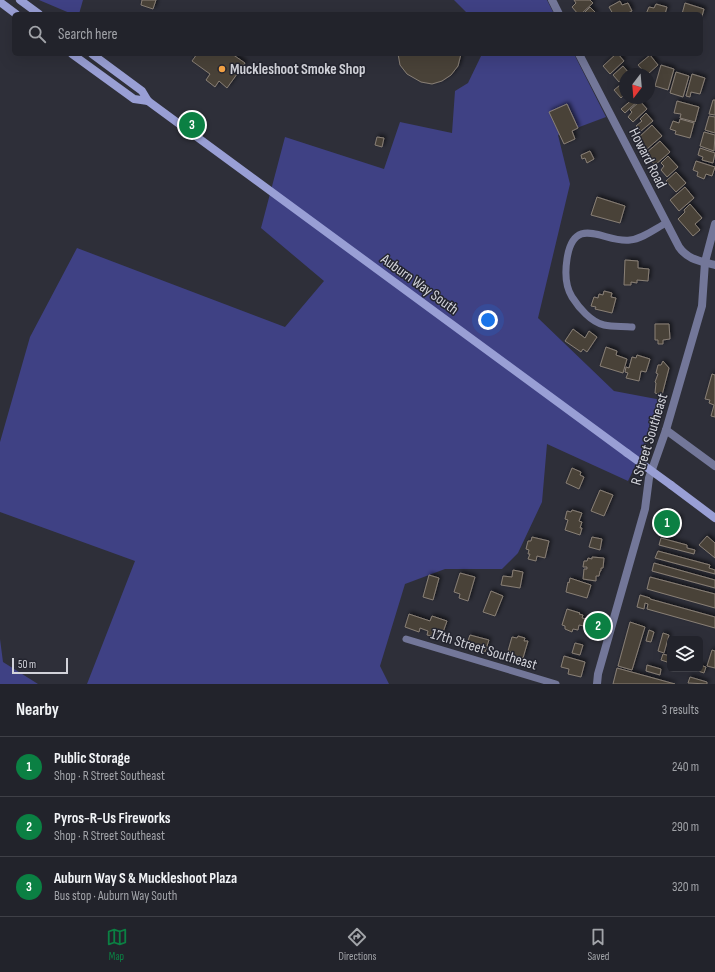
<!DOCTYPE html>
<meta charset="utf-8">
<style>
:root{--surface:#22232b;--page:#2e2f37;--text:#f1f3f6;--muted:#a2a4a9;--line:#3f4047;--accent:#0b8043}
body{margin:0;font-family:"Sofia Sans Condensed",sans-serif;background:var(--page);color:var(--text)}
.controls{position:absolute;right:12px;bottom:12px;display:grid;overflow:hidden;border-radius:6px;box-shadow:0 4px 16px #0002}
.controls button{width:36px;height:36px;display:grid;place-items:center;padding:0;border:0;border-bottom:1px solid var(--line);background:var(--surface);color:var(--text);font:20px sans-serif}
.compass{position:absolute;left:619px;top:68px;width:36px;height:36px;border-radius:50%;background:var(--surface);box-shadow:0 4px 16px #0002;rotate:196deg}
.scale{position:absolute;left:12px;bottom:10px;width:56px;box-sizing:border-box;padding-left:4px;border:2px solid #d2d3da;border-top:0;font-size:11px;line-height:14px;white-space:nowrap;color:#d2d3da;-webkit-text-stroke:3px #24252f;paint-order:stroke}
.you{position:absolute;left:488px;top:320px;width:14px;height:14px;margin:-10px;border:3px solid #fff;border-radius:50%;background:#1a73e8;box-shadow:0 0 0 6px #1a73e833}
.badge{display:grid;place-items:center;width:26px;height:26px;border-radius:50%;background:var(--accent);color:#fff;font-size:13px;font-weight:700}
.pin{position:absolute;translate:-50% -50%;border:2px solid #fff;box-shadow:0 1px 4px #0006}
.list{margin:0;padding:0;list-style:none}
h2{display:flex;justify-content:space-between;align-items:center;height:52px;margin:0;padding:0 16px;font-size:17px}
h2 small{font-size:13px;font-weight:400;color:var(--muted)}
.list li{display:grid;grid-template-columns:26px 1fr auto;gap:12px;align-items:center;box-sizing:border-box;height:60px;padding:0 16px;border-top:1px solid var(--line)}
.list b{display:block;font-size:15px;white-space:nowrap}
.list p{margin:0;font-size:13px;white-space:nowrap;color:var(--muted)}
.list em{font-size:13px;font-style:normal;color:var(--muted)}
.icon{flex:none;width:22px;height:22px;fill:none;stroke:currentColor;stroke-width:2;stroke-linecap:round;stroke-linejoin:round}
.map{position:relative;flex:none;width:715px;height:684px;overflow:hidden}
.search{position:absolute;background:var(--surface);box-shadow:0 4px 16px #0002;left:12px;right:12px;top:12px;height:44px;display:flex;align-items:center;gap:10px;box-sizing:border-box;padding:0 14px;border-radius:6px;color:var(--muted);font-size:15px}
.sheet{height:232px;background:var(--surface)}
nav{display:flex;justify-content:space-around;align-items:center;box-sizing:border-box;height:56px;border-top:1px solid var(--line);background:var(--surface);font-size:11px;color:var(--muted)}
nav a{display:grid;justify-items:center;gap:2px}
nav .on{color:var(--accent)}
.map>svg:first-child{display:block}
</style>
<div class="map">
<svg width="715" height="684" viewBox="0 0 715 684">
<defs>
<filter id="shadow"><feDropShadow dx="2" dy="-2" stdDeviation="2" flood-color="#0009"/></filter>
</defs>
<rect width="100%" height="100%" fill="#2e2f39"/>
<!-- green -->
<g fill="#3f4184">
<polygon points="39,0 83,0 79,14 72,14"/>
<polygon points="454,0 547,0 554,14 468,14"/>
<polygon points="482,54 574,54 606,117 558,135 570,184 538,318 614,391 667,401 628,481 547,444 542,502 518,553 502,569 445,569 405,584 380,666 389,684 87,684 135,561 0,512 0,442 30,337 77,248 285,327 324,281 261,228 285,137 384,169 400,122 452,133 455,91 468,83"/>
<polygon points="0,639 3,662 38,684 0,684"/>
</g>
<!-- building -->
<g fill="#4a4239" stroke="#887f75" filter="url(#shadow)">
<polygon points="142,0 156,0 153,9 141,5"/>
<polygon points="574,0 590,0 593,3 581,14 578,14 572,7 576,3"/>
<polygon points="620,1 622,5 628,3 632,11 626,14 613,14 609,7"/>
<polygon points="685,3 704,9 701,20 701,14 682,14"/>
<polygon points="656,4 667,7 665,14 646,14 649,7 654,8"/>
<polygon points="590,7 597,14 583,14"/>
<polygon points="197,54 232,54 245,63 227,88 219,81 215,87 206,80 210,74 192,61"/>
<polygon points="398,54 461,54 458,66 451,75 442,81 432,84 421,82 407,74 400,65"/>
<polygon points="616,54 618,54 624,61 610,74 603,66"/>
<polygon points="650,55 658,65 648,74 646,74 638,65"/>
<polygon points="661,65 674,69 668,90 655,86"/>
<polygon points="623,66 629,73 625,74 625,77 619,82 613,75"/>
<polygon points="676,72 689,76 683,97 670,93"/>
<polygon points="692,74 705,78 700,94 691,92 690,97 686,96"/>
<polygon points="625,81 625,94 621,98 614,90"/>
<polygon points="634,98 641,98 625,113 621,109"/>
<polygon points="713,100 715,100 715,115 709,114"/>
<polygon points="640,101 647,109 633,122 628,117 632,112 630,110"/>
<polygon points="677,101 699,107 695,122 680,118 681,114 674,113"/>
<polygon points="567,104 578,128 572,131 575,139 564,144 549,112"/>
<polygon points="646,113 653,121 641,131 636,126 642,121 640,119"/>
<polygon points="709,116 715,117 715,133 705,130"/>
<polygon points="680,119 694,123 690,138 675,134 676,131 670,129 673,121 679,123"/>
<polygon points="652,125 662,136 647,149 637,139"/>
<polygon points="704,132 715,135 714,151 700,146"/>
<polygon points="377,137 384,138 382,147 375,145"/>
<polygon points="660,141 670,152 655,165 645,154"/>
<polygon points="700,148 715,153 713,163 702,160 703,157 698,155"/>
<polygon points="590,151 594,159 587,163 585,158 582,159 581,155"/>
<polygon points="668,156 678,167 667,177 661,170 664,166 661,163"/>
<polygon points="696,161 715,167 712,176 706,174 704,179 697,176 698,172 693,170"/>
<polygon points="676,172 686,183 676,192 666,181"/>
<polygon points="685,187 694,198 679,211 670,200"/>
<polygon points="597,197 625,206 620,223 591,215"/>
<polygon points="690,204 702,218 695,224 700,230 693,236 678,219 685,212 684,210"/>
<polygon points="625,260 638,261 638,268 649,269 648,281 637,280 637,283 631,282 631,285 624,285"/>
<polygon points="604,291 612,293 611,297 616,298 612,313 595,309 596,307 591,306 594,297 598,298 599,294 603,295"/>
<polygon points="655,324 669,324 670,339 663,340 663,344 658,344 658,340 655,340"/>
<polygon points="573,329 585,338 589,331 597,337 587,352 583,349 581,352 565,341"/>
<polygon points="606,347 617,351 616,355 627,359 623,373 600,366"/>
<polygon points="637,355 650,359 646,372 641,371 639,381 626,378 628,373 625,372 626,367 629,368 632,357 636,358"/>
<polygon points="663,361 669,368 662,395 655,393 656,383 655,382 658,374 656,373 658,365 661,365"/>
<polygon points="712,374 715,375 715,417 711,416 714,405 709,403 710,400 705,399"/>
<polygon points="572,468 581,472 580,475 584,477 579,489 566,483"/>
<polygon points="600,490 613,495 604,516 591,511"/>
<polygon points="572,510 582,513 579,521 582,522 580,528 582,528 580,535 565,530 568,520 565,519 567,511 571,512"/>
<polygon points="658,512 680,518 675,535 654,529"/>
<polygon points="707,536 715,543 715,558 699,545"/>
<polygon points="532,537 549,541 545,558 537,556 536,561 528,559 530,554 528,554 529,550 526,549 528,541 531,541"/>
<polygon points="592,537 602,539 600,550 589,547"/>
<polygon points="661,538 687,545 687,548 695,550 694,554 659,545"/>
<polygon points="658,551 710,565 709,568 715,570 715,574 655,558"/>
<polygon points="592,557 604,558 603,568 601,568 601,571 600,571 599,576 596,576 596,581 583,579 584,569 587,569 587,567 583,567 584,561 587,561 588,558 592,559"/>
<polygon points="654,563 715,580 715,588 652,571"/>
<polygon points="513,570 523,572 520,588 501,585 503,576 512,577"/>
<polygon points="460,573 475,577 468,601 459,598 460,594 454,592"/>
<polygon points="429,575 439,578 433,600 423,597"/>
<polygon points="650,577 715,594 715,608 647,589"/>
<polygon points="570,578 591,585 587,598 566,592 568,582 569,583"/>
<polygon points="491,591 503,596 495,616 483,612"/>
<polygon points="640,595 650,598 650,599 715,617 715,628 647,609 648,604 645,603 644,609 637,607"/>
<polygon points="567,609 580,613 579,614 583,615 582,618 586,619 584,626 579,625 578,630 573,629 572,632 565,629 565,626 562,625"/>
<polygon points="409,614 430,621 432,616 447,621 442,635 433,632 432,636 427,635 428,631 420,628 419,632 405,627"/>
<polygon points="630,622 645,627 632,670 618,666"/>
<polygon points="649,630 654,632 651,642 646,641"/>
<polygon points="663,633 669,635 664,653 658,651"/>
<polygon points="470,635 489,640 485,652 466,646"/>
<polygon points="518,636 525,638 524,641 528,641 523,658 510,655 511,652 508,651 512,637 517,638"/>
<polygon points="575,643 583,645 580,655 572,653"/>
<polygon points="712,650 715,651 715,668 707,666"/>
<polygon points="663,654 670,656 670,663 661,660"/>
<polygon points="564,656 585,662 581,677 568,674 569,669 561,667"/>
<polygon points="647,665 661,669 660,675 646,671"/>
<polygon points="700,665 706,667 704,673 692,669 700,669"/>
<polygon points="617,668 675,684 613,684"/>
<polygon points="690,677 707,682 707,684 688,683"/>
</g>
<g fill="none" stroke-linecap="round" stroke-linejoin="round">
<!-- minor -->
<g stroke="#737799" stroke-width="7">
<path d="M 632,327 C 623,326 613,327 604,325 C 591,322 579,308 572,297 C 565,286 565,272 567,259 C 574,212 606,244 630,240 C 642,239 655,229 666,223"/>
<polyline points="406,639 556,684"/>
</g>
<!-- tertiary -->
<g stroke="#737799" stroke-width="8">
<polyline points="552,0 559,14"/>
<path d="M 579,54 L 679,247 C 688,260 701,261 715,265"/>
<polyline points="666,430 715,466"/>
<polyline points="597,684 598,674 645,509 649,478 666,430 702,306 705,262 715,224"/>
</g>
<!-- secondary -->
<g stroke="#999fd5" stroke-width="8">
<polyline points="20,0 39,14"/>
<polyline points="0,2 16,14"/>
<polyline points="72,54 134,99 148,101"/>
<polyline points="92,54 142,91 148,101 627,453"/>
<polyline points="671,485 715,518"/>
</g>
<!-- secondary-bridge -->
<polyline stroke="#999fd5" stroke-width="8" points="627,453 671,485"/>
</g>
<!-- markers -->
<circle fill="#f5a345" stroke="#24252f" stroke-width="1.5" cx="222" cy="69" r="4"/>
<g text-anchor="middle" stroke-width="3" stroke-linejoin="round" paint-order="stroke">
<!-- poi labels -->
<g font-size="15" font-weight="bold" fill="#d2d3da" stroke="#24252f" text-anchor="start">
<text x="230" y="74">Muckleshoot Smoke Shop</text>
</g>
<!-- street labels -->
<g font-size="15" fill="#d2d3da" stroke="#24252f">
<text transform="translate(648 158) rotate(63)" y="5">Howard Road</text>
<text transform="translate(420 284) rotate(36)" y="5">Auburn Way South</text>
<text transform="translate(649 439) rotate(-73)" y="5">R Street Southeast</text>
<text transform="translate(484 649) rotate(17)" y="5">17th Street Southeast</text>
</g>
</g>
</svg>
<div class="controls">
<button><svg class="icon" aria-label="layers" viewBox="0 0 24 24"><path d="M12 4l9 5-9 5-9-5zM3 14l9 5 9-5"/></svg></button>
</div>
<svg class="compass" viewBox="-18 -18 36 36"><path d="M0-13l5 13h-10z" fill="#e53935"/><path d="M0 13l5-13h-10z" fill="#a2a4a9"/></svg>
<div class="scale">50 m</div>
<div class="you"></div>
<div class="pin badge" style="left:667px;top:523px">1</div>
<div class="pin badge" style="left:598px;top:626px">2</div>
<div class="pin badge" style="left:192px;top:125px">3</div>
<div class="search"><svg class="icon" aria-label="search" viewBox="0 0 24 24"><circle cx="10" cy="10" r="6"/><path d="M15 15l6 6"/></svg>Search here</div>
</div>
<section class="sheet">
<h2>Nearby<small>3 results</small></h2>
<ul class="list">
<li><span class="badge">1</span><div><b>Public Storage</b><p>Shop · R Street Southeast</p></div><em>240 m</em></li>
<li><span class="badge">2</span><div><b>Pyros-R-Us Fireworks</b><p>Shop · R Street Southeast</p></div><em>290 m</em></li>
<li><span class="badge">3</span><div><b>Auburn Way S &amp; Muckleshoot Plaza</b><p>Bus stop · Auburn Way South</p></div><em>320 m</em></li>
</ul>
</section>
<nav>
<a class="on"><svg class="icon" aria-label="map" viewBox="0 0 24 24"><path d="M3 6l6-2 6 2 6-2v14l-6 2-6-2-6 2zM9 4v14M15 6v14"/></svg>Map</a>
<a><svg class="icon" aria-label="directions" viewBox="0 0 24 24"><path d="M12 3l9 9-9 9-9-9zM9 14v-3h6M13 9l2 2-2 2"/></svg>Directions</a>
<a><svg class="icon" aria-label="saved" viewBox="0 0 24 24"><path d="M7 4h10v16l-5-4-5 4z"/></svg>Saved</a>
</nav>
